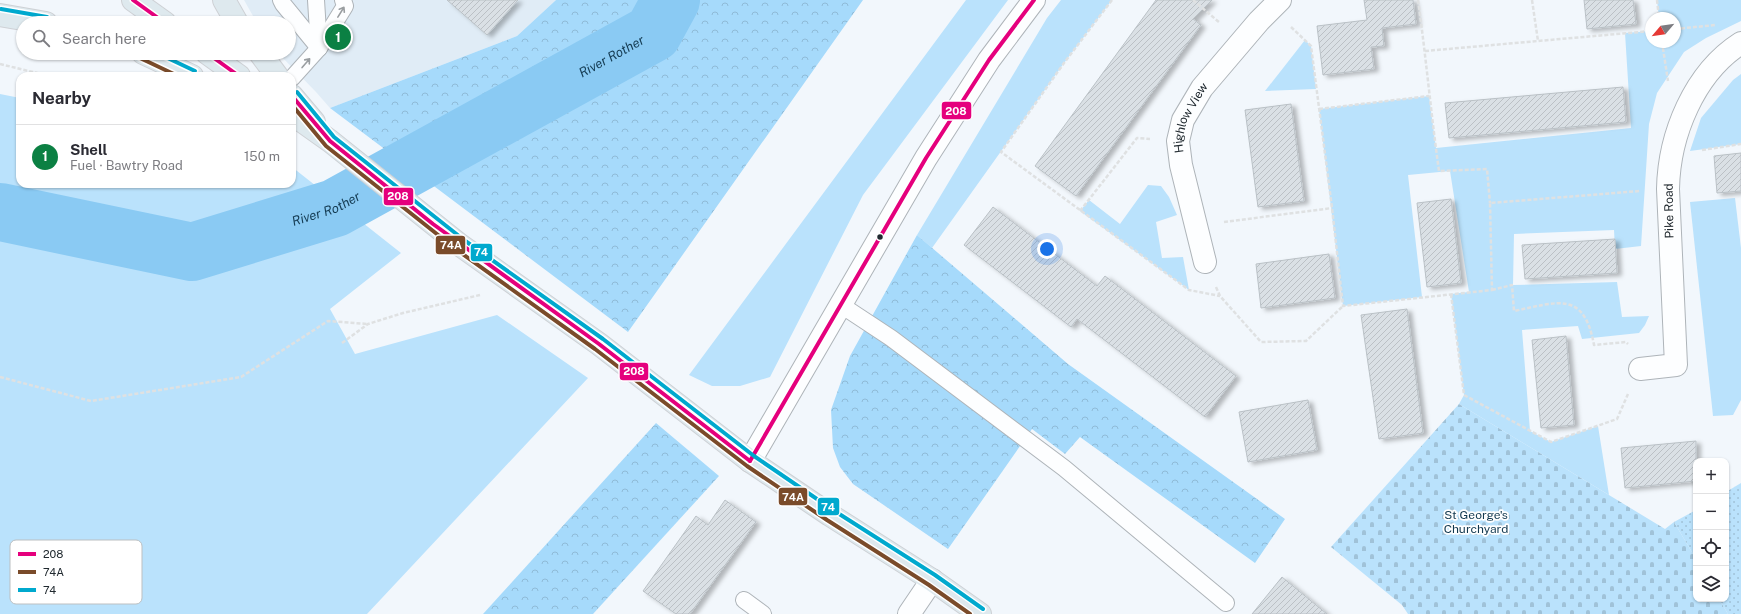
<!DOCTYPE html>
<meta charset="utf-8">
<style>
:root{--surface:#fff;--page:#f7f7f7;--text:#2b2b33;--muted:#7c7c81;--line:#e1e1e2;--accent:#0b8043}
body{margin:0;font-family:"Public Sans",sans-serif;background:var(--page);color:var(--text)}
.controls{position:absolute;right:12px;bottom:12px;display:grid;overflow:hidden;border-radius:8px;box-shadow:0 1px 3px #0004}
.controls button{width:36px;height:36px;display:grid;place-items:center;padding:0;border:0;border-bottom:1px solid var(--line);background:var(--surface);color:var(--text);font:20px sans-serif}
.compass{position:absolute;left:1645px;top:12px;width:36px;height:36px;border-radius:50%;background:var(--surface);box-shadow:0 1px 3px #0004;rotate:241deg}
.you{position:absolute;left:1047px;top:249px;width:14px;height:14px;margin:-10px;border:3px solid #fff;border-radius:50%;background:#1a73e8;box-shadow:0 0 0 6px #1a73e833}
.badge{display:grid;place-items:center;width:26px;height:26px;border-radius:50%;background:var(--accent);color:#fff;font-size:13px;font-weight:700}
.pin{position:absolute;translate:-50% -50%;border:2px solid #fff;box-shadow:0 1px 4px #0006}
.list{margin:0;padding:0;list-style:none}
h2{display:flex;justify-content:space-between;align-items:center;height:52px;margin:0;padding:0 16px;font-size:17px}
h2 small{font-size:13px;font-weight:400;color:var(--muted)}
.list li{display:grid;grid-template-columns:26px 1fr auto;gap:12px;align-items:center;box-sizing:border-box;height:64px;padding:0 16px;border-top:1px solid var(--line)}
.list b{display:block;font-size:15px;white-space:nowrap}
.list p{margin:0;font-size:13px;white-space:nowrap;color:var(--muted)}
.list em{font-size:13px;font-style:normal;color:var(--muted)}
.icon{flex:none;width:22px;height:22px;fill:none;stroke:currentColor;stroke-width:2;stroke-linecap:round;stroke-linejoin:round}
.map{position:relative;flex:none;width:1741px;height:614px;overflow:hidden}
.search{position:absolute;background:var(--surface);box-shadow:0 1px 3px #0004;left:16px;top:16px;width:280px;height:44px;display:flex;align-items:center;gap:10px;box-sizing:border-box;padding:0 14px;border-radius:22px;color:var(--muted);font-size:15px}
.panel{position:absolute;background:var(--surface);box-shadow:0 1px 3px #0004;left:16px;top:72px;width:280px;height:116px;border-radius:12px}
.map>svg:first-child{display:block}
</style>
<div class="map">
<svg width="1741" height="614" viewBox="0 0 1741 614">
<defs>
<pattern id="forest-crowns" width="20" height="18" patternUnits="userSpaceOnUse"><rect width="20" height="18" fill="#a6dafb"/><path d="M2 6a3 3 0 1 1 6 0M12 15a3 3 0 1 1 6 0" fill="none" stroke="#8fbbd7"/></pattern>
<pattern id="cemetery-stones" width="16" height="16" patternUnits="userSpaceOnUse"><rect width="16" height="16" fill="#bae2fc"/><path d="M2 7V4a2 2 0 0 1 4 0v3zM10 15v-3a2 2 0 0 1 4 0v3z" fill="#a0c2d8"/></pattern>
<pattern id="garden-dots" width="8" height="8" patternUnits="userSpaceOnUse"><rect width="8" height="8" fill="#bae2fc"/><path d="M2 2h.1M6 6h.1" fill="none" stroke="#a0c2d8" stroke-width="1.8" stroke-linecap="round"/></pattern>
<pattern id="building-hatch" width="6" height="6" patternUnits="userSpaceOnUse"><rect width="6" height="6" fill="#dae0e5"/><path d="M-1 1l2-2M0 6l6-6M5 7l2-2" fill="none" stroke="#bbc0c5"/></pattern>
<filter id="shadow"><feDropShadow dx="4.5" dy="2.5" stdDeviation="2" flood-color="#0004"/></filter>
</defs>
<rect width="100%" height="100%" fill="#f2f7fc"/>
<!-- built -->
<polygon fill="#e0ecf6" points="244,0 556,0 517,36 330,108 316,92 278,53 289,53 289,23 257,23"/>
<!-- grass -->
<g fill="#bae2fc">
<polygon points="966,0 1008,0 863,195 770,377 740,386 712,386 689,375"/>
<polygon points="1061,0 1112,0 1064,63 932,248 917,235 1047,18"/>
<polygon points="1657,0 1741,0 1741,21 1706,38 1684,52 1657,93 1649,124 1641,246 1615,249 1614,230 1514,234 1513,285 1617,282 1622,317 1649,316 1645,325 1639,333 1582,339 1578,326 1522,330 1530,431 1551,442 1598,426 1609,495 1459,404 1464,395 1451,294 1469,292 1450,171 1408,175 1422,297 1343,306 1319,109 1429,96 1436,148 1631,128 1625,33 1651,31 1651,42 1675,42 1675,18 1659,18"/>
<polygon points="1305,40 1311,46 1316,89 1265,91"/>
<polygon points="1741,74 1741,144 1690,151 1701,118 1733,80"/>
<polygon points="0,94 20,98 20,184 292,184 292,167 401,253 330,309 355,354 497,315 588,378 367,614 0,614"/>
<polygon points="1148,185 1161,186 1169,197 1177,215 1156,222 1162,258 1183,257 1189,290 1080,211 1089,200 1120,224"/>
<polygon points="1735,198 1741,248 1741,400 1733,415 1713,416 1690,202"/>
</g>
<!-- forest -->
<g fill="url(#forest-crowns)">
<polygon points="556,0 863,0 628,332 330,108 517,36"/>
<polygon points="917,235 1068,364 1285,519 1255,563 1080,437 1065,454 1032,429 948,549 853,484 840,467 833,448 831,410 850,356"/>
<polygon points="656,423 719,476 593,614 483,614"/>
</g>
<!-- cemetery -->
<polygon fill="url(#cemetery-stones)" points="1459,404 1665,529 1674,522 1696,559 1696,599 1719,599 1728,614 1408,614 1402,605 1331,547"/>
<!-- garden -->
<g fill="url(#garden-dots)">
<polygon points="1741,483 1741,614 1728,614 1719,599 1726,599 1726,492"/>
<polygon points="1696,510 1696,559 1674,522"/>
</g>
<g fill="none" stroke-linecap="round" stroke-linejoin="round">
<!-- river -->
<path stroke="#8acaf3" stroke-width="58" id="s1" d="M 0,212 L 192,252 L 335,208 L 653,33 L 671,0"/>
</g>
<!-- building -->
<g fill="url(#building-hatch)" stroke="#bac1c6" filter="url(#shadow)">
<polygon points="447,0 518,0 487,35"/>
<polygon points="1156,0 1212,0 1193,19 1201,25 1076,196 1035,166"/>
<polygon points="1364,0 1413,0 1416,24 1382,28 1384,46 1371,47 1374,69 1323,75 1317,26 1367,20"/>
<polygon points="1584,0 1633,0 1636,24 1587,29"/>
<polygon points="1623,87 1626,122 1449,138 1445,103"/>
<polygon points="1291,104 1304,201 1258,207 1245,110"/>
<polygon points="1741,153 1741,191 1717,193 1714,156"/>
<polygon points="1451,199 1461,283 1427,287 1417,203"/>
<polygon points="993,207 1097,286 1105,276 1236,376 1205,417 1077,319 1071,327 964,245"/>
<polygon points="1615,239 1617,273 1525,279 1522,245"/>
<polygon points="1329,254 1335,298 1261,308 1256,264"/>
<polygon points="1407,309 1423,433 1379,439 1361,315"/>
<polygon points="1566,336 1574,425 1541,428 1532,340"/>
<polygon points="1308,400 1317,450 1248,462 1239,412"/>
<polygon points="1696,441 1696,481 1625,488 1621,448"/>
<polygon points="725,500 756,522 690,614 676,614 643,591 696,516 708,525"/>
<polygon points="1282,577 1327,614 1252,614"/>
</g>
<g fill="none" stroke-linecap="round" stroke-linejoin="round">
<defs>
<g id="service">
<polyline points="281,0 283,4 319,48"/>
<polyline points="316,0 319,48"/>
<polyline points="292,78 319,48 345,6 343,0"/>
<polyline points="841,305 891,338 1064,468 1226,603"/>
<polyline points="744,600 763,614"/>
</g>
<g id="minor">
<path id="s2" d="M 1205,262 L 1181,165 L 1178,141 L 1183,120 L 1202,88 L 1259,21 L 1280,0"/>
<path d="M 1640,369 L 1676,365 L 1668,189 C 1669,135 1694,73 1741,43"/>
<polyline points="909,614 932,580"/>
</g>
<polyline id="secondary" points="750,461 926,158 989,60 1034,0"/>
<g id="primary">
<polyline points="133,0 165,23"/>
<polyline points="224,0 237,23"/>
<polyline points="0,15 46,23"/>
<polyline points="143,53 192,76"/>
<polyline points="207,53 239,76"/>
<polyline points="260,53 277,76"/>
<polyline points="292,96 314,122"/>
<polyline points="292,114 330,141 460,245 599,344 750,461 830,515 932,580 980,614"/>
</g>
</defs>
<!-- service casing -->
<use href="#service" stroke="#aeb4b9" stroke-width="18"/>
<!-- minor casing -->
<use href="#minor" stroke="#aeb4b9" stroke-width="24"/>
<!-- secondary casing -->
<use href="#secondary" stroke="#aeb4b9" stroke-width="24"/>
<!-- primary casing -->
<use href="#primary" stroke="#ced1d5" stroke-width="24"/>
<!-- path -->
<g stroke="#dfe1e2" stroke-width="2.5" stroke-dasharray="4 2" stroke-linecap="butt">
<polyline points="1112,0 1064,63 1001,152 1189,290 1220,296"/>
<polyline points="1193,0 1220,23"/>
<path d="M 1418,0 C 1426,57 1431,114 1439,171 L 1487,169 L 1490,203"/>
<polyline points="1532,0 1538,41"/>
<polyline points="1657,0 1659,18"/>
<polyline points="1291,27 1311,46 1332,208 1343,306 1492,290 1490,203 1640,191"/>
<polyline points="1675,29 1716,25"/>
<polyline points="1662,42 1668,81"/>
<polyline points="1425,51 1651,31"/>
<polyline points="0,64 49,76"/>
<polyline points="1319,109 1429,96"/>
<polyline points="1702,150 1741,144"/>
<polyline points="1080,211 1137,138 1150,139"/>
<polyline points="1224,222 1332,208"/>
<polyline points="1216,287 1220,296 1261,342 1306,341 1343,306"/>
<path d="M 1492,290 L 1512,285 L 1514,311 C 1558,302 1584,290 1594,345 L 1626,342 L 1628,344"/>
<polyline points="1451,294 1464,395 1551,442 1617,419 1628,394"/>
<polyline points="342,343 368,324 403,313 480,295"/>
<polyline points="0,377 91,401 241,377 328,321 368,324"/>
</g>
<!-- service -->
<use href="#service" stroke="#fdfeff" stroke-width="16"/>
<!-- minor -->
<use href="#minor" stroke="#fdfeff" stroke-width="22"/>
<!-- secondary -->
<use href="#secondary" stroke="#fdfeff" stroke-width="22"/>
<!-- primary -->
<use href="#primary" stroke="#dee9ee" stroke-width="22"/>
<defs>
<g id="bus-1">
<polyline points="133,0 165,23"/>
<polyline points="207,53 239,76"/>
<polyline points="292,96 330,141 433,224 599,344 750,461"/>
<polyline points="750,461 926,158 989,60 1034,0"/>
</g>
<g id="bus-2">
<polyline points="140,58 178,76"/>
<polyline points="292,105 326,146 457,250 595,349 747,466 827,520 929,585 970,614"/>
</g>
<g id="bus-3">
<polyline points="1,9 47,17"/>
<polyline points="157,53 195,71"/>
<polyline points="297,92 334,137 464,240 603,339 754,456 833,510 935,575 983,609"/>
</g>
</defs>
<!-- bus-1 casing -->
<use href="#bus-1" stroke="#fff" stroke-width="7"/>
<!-- bus-2 casing -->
<use href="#bus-2" stroke="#fff" stroke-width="7"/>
<!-- bus-3 casing -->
<use href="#bus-3" stroke="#fff" stroke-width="7"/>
<!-- bus-1 -->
<use href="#bus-1" stroke="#e5007d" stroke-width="4"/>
<!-- bus-2 -->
<use href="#bus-2" stroke="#7a4b2a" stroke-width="4"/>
<!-- bus-3 -->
<use href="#bus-3" stroke="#00a9ce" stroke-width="4"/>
</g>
<!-- one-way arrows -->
<defs><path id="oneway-shaft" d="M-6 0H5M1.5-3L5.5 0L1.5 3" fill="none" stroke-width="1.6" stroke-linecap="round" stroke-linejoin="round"/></defs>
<g stroke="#9a9ea1">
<use href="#oneway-shaft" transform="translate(341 12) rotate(-58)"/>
<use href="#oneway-shaft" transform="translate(306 63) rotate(-49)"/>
</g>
<!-- markers -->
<circle fill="#20292f" stroke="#fff" stroke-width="1.5" cx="880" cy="237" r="3.5"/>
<g text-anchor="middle" stroke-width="3.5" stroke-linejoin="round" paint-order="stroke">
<!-- street labels -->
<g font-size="12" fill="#20292f" stroke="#fff">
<text dy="4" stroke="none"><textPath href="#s2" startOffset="150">Highlow View</textPath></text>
<text transform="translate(1669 211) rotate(-91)" y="4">Pike Road</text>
</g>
<!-- park labels -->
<g font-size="12" fill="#11384f" stroke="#fff">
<text x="1476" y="519">St George's<tspan x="1476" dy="14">Churchyard</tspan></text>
</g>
<!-- water labels -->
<g font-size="13" font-style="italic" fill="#153c53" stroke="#fff">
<text dy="5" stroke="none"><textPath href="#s1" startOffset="661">River Rother</textPath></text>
<text dy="5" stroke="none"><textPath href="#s1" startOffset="337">River Rother</textPath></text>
</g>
</g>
<!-- legend -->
<rect x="10" y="540" width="132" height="64" rx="6" fill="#fff" stroke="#bcbfc1" stroke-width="1"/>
<rect x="18" y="552" width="18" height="4" fill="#e5007d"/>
<rect x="18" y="570" width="18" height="4" fill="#7a4b2a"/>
<rect x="18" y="588" width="18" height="4" fill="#00a9ce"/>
<g font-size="11" fill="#20292f">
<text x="43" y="558">208</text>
<text x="43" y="576">74A</text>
<text x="43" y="594">74</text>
</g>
<g stroke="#fff" stroke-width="1.5">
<rect x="941" y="101" width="31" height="19" rx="4" fill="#e5007d"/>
<rect x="383" y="187" width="31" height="19" rx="4" fill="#e5007d"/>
<rect x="435" y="235" width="31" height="20" rx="4" fill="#7a4b2a"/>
<rect x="470" y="243" width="23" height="19" rx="4" fill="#00a9ce"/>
<rect x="619" y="362" width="30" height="19" rx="4" fill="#e5007d"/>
<rect x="778" y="487" width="30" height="19" rx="4" fill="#7a4b2a"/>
<rect x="817" y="497" width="23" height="19" rx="4" fill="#00a9ce"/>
</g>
<g font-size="11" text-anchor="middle" font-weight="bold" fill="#fff">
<text x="956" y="115">208</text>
<text x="398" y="200">208</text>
<text x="451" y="249">74A</text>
<text x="481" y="256">74</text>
<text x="634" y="375">208</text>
<text x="793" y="501">74A</text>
<text x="828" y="511">74</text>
</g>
</svg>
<div class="controls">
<button>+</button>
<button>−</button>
<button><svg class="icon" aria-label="locate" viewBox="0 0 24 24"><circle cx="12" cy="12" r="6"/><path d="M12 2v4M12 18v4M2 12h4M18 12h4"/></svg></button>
<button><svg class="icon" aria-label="layers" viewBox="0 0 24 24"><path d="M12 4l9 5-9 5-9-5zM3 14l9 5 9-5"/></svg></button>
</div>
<svg class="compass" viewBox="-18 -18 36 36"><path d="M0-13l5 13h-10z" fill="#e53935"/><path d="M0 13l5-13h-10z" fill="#7c7c81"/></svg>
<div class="you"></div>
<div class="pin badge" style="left:338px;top:37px">1</div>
<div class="search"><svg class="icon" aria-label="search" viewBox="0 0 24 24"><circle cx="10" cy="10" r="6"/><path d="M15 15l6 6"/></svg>Search here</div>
<section class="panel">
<h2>Nearby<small></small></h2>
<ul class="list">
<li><span class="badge">1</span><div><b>Shell</b><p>Fuel · Bawtry Road</p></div><em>150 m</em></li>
</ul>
</section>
</div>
